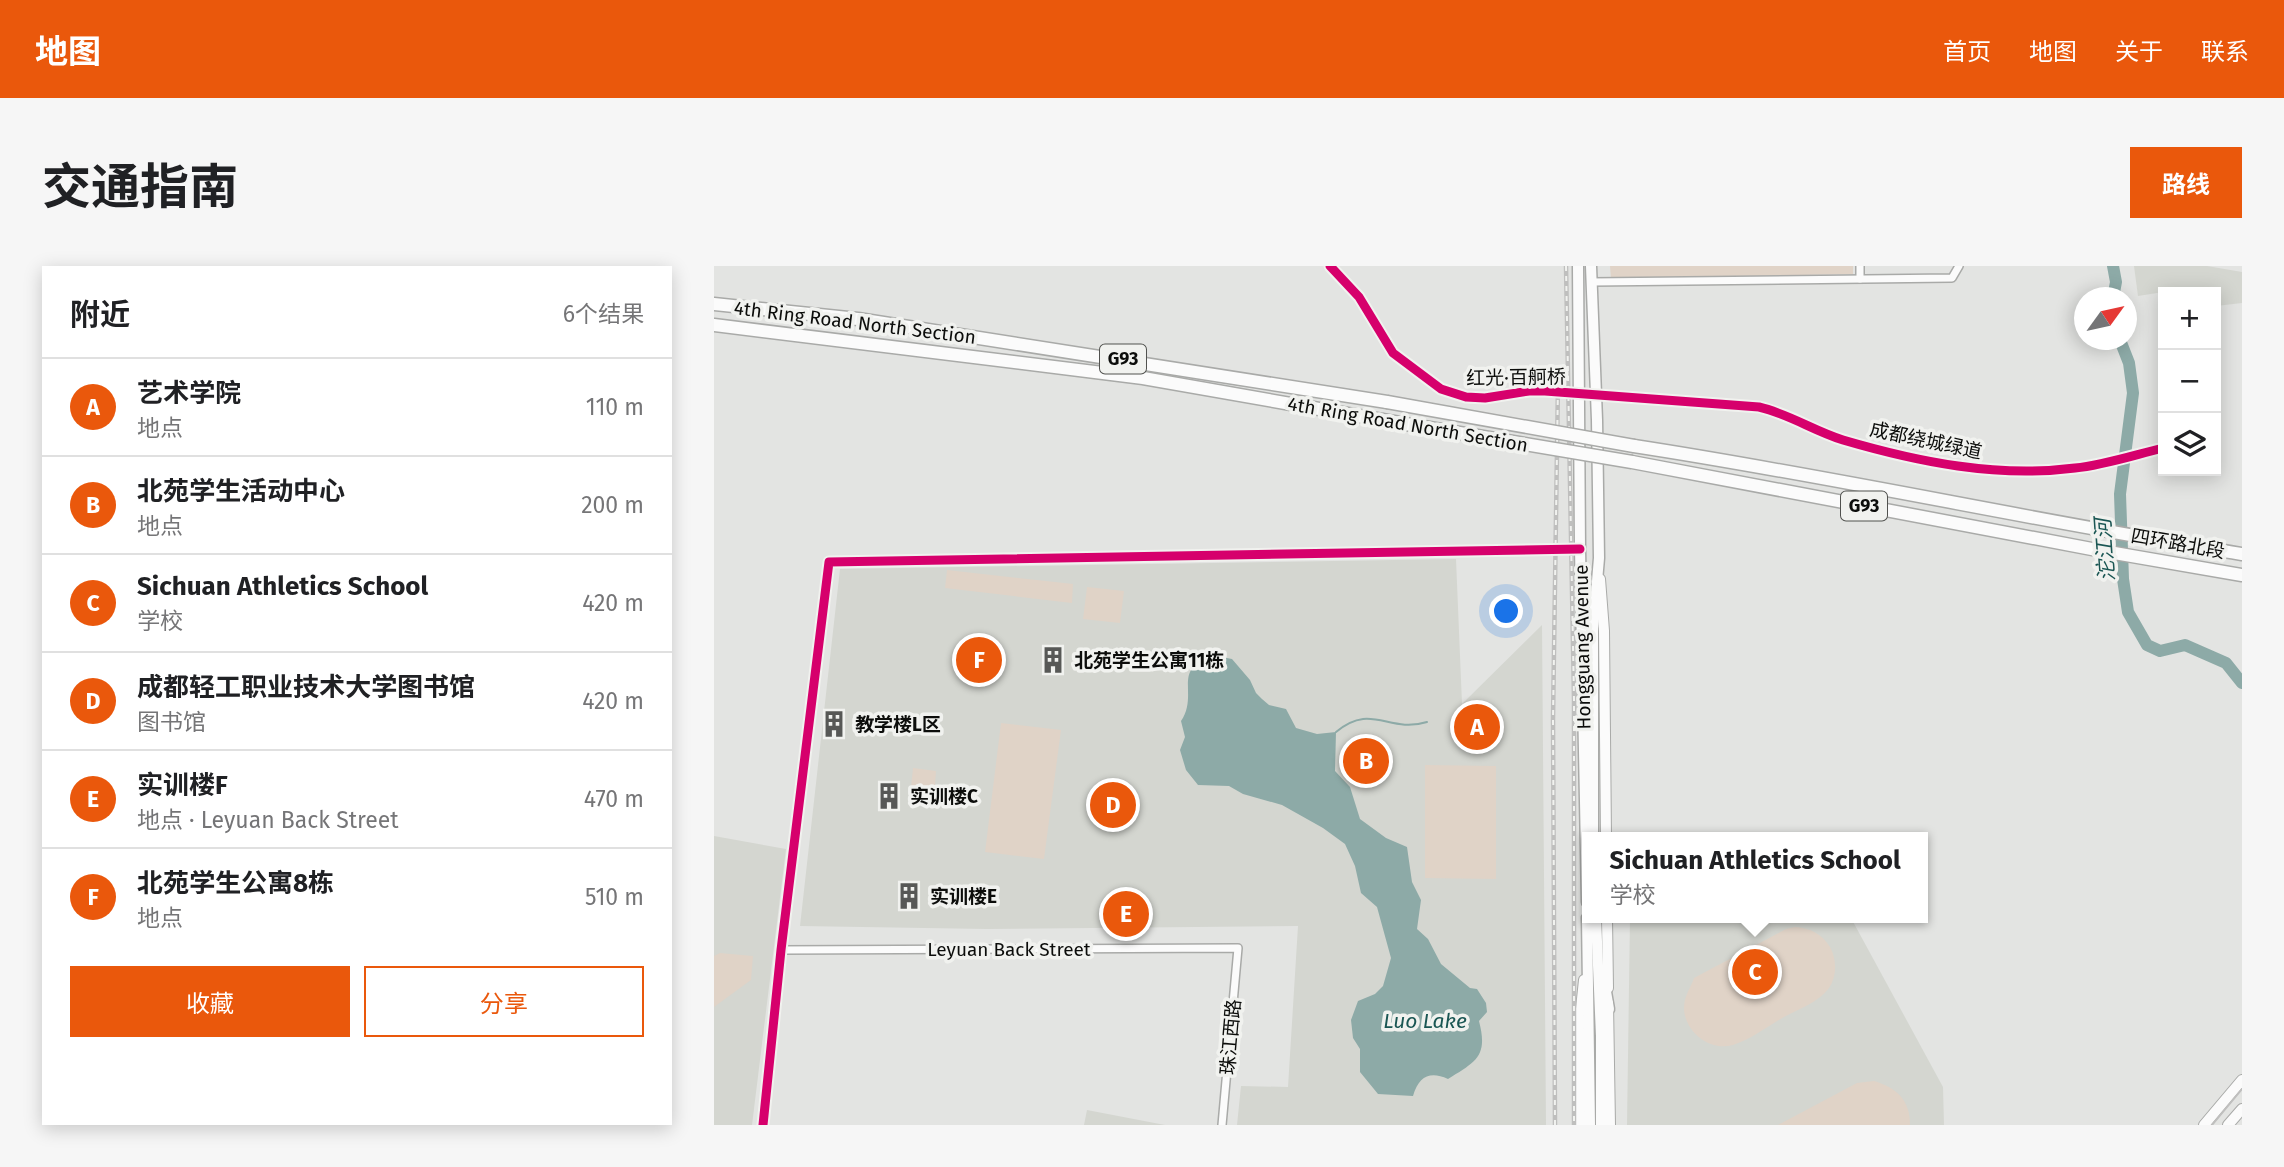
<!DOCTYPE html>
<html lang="zh">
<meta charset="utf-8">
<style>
:root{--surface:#fff;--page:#f6f6f6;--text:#202124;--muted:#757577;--line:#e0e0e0;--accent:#ea580c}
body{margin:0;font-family:"Fira Sans","Noto Sans SC",sans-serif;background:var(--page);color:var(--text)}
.controls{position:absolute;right:21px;top:21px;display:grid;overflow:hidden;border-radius:0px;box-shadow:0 4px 18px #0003}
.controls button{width:63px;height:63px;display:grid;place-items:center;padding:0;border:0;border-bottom:2px solid var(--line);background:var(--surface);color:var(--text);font:35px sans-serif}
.compass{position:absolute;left:1360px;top:21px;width:63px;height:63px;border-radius:50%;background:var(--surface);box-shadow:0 4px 18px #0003;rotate:57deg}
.you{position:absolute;left:793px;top:346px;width:24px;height:24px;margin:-18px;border:5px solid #fff;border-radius:50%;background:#1a73e8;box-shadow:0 0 0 10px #1a73e833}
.badge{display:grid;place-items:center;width:46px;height:46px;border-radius:50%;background:var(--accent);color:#fff;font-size:23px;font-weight:700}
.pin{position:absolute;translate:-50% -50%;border:4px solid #fff;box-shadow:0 2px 7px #0006}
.popup{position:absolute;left:868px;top:566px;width:346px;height:91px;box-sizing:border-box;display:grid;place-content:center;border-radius:0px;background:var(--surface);filter:drop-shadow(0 2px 5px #0005);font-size:23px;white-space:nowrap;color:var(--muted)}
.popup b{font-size:26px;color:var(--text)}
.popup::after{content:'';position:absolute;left:50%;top:100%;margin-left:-14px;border:14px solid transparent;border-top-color:var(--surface)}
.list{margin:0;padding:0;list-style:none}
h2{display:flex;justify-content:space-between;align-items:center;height:91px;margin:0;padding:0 28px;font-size:30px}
h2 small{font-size:23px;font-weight:400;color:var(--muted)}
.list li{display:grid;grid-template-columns:46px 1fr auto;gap:21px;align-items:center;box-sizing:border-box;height:98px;padding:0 28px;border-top:2px solid var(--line)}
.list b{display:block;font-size:26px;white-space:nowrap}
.list p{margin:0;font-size:23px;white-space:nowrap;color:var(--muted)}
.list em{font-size:23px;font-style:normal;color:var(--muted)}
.actions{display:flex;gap:14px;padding:21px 28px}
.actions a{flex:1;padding:16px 0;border:2px solid var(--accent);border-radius:0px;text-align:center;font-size:24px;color:var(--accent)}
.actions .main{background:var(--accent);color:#fff}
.icon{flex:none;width:38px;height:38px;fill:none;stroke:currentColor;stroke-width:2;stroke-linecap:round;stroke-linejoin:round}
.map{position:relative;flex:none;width:1528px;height:859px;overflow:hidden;border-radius:0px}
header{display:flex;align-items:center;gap:42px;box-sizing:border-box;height:98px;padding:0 35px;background:var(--accent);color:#fff}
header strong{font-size:33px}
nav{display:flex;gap:38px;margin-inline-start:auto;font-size:24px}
.intro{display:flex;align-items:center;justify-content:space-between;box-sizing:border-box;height:168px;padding:0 42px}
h1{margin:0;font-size:49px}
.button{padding:18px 32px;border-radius:0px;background:var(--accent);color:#fff;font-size:24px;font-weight:700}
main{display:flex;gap:42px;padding:0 42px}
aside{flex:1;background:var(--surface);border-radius:0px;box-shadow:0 4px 18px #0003}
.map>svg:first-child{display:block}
</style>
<header>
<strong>地图</strong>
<nav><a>首页</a><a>地图</a><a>关于</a><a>联系</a></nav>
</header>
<div class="intro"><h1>交通指南</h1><a class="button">路线</a></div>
<main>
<aside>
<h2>附近<small>6个结果</small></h2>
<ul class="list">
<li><span class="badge">A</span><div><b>艺术学院</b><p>地点</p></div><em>110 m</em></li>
<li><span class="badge">B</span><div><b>北苑学生活动中心</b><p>地点</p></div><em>200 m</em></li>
<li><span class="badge">C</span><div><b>Sichuan Athletics School</b><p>学校</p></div><em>420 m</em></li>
<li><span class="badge">D</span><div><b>成都轻工职业技术大学图书馆</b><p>图书馆</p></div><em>420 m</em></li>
<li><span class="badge">E</span><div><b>实训楼F</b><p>地点 · Leyuan Back Street</p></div><em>470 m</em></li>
<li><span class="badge">F</span><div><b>北苑学生公寓8栋</b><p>地点</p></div><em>510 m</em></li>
</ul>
<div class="actions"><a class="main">收藏</a><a>分享</a></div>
</aside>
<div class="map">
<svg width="1528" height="859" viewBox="0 0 1528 859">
<rect width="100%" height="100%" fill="#e3e4e2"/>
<!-- built -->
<g fill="#d4d6d0">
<polygon points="1420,0 1493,0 1528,6 1528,37 1502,40 1502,26 1449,26 1449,29 1443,27 1424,30"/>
<polygon points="742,293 748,438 828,359 832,859 523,859 527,820 574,821 584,660 273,663 86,660 126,303"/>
<polygon points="0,570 72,583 38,859 0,859"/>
<polygon points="916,652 1137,652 1229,821 1230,859 913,859"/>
<polygon points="373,844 451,859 370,859"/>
</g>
<!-- green -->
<g fill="#e0d3c7">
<polygon points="896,0 1139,0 1139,8 897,13"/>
<polygon points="233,304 359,318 358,337 231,322"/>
<polygon points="373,321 410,325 406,357 369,353"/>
<polygon points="287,457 347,464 330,593 271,586"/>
<polygon points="711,499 782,500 782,613 711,612"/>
<polygon points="199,502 222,505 220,534 196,531"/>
<path d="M 1081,661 C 1096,662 1108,668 1116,681 C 1123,694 1123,710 1115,722 C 1105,736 1085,743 1070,751 C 1054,760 1036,774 1019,779 C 996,786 970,765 970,742 C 970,730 976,723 980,712 L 1072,663 Z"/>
<polygon points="6,687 39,690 37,714 0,741 0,690"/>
<path d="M 1160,815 C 1183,822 1196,834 1196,859 L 1064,859 L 1143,817 Z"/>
</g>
<!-- water -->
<path fill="#8daaa7" d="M 502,390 L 518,393 L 536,414 L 542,427 L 548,433 L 555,439 L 572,443 L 582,462 L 603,468 L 622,466 L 621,505 L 636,521 L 646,553 L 672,572 L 693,581 L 698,616 L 707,634 L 703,663 L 714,673 L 727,698 L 756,722 L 763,723 L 772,737 L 773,746 L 765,755 C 774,790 763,795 734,813 C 716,805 705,810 699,830 L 664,828 L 646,806 L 646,783 L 639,772 L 637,754 L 644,735 L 661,728 L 669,720 L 677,692 L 663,641 L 647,627 L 641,600 L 631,578 L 609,562 L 568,539 L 529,528 L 515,520 L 484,519 L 472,504 L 466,484 L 471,471 L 467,455 C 486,427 455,401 502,390 Z"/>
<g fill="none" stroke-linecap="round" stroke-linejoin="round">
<!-- stream -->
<path stroke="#8daaa7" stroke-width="2" d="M 622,466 C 658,436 674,468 713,456"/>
<!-- river -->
<g stroke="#8daaa7" stroke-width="12">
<polyline points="1399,0 1402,16 1399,32"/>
<polyline points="1406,74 1415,97 1419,127 1406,228 1409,313 1414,346 1433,379 1446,385 1471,379 1512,397 1528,417"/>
</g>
<defs>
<g id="minor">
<polyline points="1146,0 1146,13"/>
<polyline points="878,16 1238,12 1245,0"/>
<polyline points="67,684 524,682 508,859"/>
<polyline points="49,859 67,684 115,296 866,283"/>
</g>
<g id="secondary">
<polyline points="886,313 890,365 892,571"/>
<polyline points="893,652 894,722"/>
<polyline points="894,737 896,859"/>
<polyline points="866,859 866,752 870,714"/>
<polyline points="1490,859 1528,814"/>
<polyline points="1514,859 1528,843"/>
</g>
<g id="trunk">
<polyline points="864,0 866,283 873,636"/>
<polyline points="877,0 883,154 885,292 879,362 879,568"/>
<polyline points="873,652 876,859"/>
<polyline points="882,652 887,770 887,859"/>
<polyline points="890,714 895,743"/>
</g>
<g id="motorway">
<polyline points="0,38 144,53 673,136"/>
<polyline points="0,59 429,112 668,154"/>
<path d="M 920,180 C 1123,211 1325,256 1528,288"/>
<polyline points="918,196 1383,284 1528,309"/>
</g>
</defs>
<!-- minor casing -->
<use href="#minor" stroke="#a9aaa8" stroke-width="10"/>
<!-- secondary casing -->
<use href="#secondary" stroke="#a9aaa8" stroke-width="12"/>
<!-- trunk casing -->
<use href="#trunk" stroke="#a9aaa8" stroke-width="13"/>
<!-- motorway casing -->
<use href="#motorway" stroke="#a9aaa8" stroke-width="15"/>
<!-- minor -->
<use href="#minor" stroke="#fbfbfb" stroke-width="7"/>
<!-- secondary -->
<use href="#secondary" stroke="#fbfbfb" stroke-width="10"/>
<!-- trunk -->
<use href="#trunk" stroke="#fbfbfb" stroke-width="10"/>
<!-- motorway -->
<use href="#motorway" stroke="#fbfbfb" stroke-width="12"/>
<!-- tram -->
<polyline stroke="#bfbfbe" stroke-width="2" points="1498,859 1528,823"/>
<defs>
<g id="rail">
<polyline points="852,0 860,433 860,859"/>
<polyline points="841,859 839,453 844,117"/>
</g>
</defs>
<!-- rail casing -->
<use href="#rail" stroke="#bfbfbe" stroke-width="4.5"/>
<!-- rail -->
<use href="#rail" stroke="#f1f2ef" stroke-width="2" stroke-dasharray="5" stroke-linecap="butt"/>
<defs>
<g id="motorway-bridge">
<polyline points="673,136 920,180"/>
<polyline points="668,154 918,196"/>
</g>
</defs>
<!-- motorway-bridge casing -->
<use href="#motorway-bridge" stroke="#a9aaa8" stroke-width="15" stroke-linecap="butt"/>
<!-- motorway-bridge -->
<use href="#motorway-bridge" stroke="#fbfbfb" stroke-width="12"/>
<defs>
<g id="cycleway">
<path d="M 616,0 L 645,31 L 679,87 L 727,123 L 752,131 L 771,132 L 815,125 L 831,125 L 1045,141 C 1075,148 1100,165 1129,174 C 1204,196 1283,212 1361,202 C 1390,199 1420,189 1449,182"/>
<polyline points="49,859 67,684 115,296 866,283"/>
</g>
</defs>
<!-- cycleway casing -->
<use href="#cycleway" stroke="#f1f2ef" stroke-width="13"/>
<!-- cycleway -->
<use href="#cycleway" stroke="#d6006c" stroke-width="9"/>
</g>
<!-- icons -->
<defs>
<symbol id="building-bare" viewBox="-9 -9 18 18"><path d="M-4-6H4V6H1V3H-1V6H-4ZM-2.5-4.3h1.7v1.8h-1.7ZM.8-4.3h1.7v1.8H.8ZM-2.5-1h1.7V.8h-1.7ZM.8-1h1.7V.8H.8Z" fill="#575856" stroke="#f1f2ef" stroke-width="2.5" paint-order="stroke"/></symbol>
</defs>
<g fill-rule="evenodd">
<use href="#building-bare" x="320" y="375" width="38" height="38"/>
<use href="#building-bare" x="101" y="439" width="38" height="38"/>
<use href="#building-bare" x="156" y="511" width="38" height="38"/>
<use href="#building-bare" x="176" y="611" width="38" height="38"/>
</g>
<g text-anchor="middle" stroke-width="7" stroke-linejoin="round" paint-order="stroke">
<!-- shield labels -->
<g fill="#f1f2ef" stroke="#51524f" stroke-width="2">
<rect x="386" y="78.5" width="46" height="29" rx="5"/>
<rect x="1127" y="225.5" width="46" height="29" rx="5"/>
</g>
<g font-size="18" font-weight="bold" fill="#0c0d0b">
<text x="409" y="99">G93</text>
<text x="1150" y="246">G93</text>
</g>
<!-- street labels -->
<g font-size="19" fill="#0c0d0b" stroke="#f1f2ef">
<text transform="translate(141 56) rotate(7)" y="7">4th Ring Road North Section</text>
<text transform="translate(802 111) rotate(-1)" y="7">红光·百舸桥</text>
<text transform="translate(694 158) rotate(10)" y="7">4th Ring Road North Section</text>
<text transform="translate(1212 174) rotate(12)" y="7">成都绕城绿道</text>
<text transform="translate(1464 277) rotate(10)" y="7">四环路北段</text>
<text transform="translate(868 381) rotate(-91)" y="7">Hongguang Avenue</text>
<text x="295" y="690">Leyuan Back Street</text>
<text transform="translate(516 771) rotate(-85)" y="7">珠江西路</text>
</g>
<!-- poi labels -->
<g font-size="19" font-weight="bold" fill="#0c0d0b" stroke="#f1f2ef" text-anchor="start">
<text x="360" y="401">北苑学生公寓11栋</text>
<text x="141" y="465">教学楼L区</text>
<text x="196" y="537">实训楼C</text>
<text x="216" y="637">实训楼E</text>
</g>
<!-- water labels -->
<g font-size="21" font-style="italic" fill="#1a5653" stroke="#f1f2ef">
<text transform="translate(1391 284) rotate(-94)" y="7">沱江河</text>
<text x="711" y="762">Luo Lake</text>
</g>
</g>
</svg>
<div class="controls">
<button>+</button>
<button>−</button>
<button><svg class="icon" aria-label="layers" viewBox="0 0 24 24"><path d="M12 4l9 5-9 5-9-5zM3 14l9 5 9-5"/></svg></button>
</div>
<svg class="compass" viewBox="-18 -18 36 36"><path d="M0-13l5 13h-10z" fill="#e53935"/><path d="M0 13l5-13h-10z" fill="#757577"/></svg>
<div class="you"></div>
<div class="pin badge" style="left:763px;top:461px">A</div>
<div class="pin badge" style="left:652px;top:495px">B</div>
<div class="pin badge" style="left:1041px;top:706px">C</div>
<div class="popup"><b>Sichuan Athletics School</b>学校</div>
<div class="pin badge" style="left:399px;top:539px">D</div>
<div class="pin badge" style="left:412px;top:648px">E</div>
<div class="pin badge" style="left:265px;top:394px">F</div>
</div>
</main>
